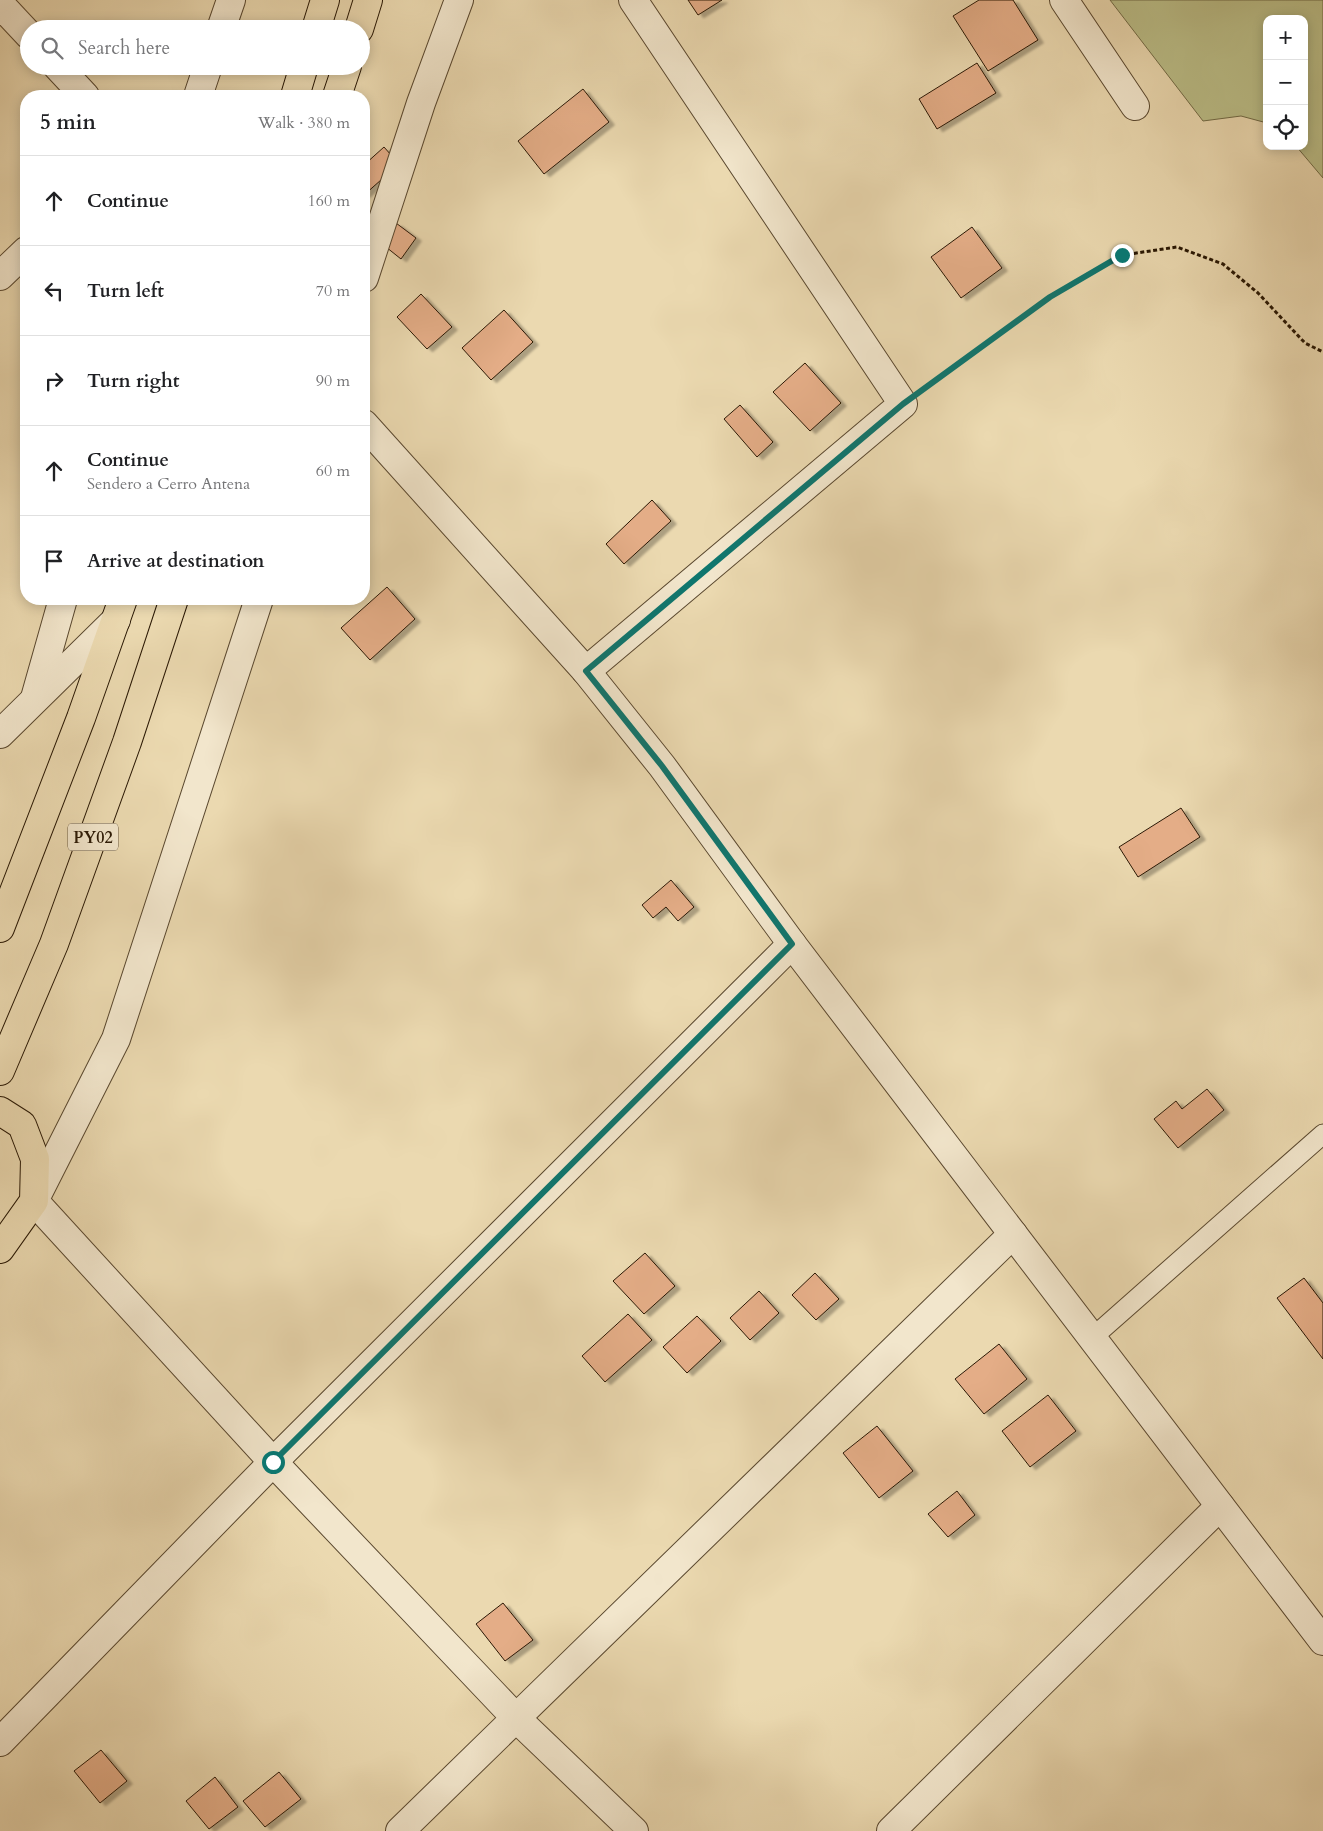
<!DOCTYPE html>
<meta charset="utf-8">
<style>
:root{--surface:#fff;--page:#f6f6f6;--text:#202124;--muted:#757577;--line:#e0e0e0}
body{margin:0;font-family:Cardo,serif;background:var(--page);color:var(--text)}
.controls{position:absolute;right:15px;top:15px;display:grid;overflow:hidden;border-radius:10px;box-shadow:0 2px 12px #0003}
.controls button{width:45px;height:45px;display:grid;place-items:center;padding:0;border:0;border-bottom:1px solid var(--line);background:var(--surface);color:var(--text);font:25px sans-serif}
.stop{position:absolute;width:15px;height:15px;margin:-11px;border:4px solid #0f766e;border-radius:50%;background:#fff}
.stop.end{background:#0f766e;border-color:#fff;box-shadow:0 1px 5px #0008}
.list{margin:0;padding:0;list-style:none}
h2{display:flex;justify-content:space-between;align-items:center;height:65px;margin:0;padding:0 20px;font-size:21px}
h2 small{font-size:16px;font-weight:400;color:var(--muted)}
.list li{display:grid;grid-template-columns:32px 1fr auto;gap:15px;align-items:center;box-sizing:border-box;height:90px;padding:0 20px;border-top:1px solid var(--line)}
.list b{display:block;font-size:19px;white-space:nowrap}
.list p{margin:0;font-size:16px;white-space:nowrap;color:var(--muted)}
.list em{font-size:16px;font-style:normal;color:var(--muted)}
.icon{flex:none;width:28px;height:28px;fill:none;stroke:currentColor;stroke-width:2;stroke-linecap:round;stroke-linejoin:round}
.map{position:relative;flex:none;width:1323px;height:1831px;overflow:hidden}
.search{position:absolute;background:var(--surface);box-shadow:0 2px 12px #0003;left:20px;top:20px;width:350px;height:55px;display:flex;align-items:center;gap:12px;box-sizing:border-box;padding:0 18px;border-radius:28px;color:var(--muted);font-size:19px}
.panel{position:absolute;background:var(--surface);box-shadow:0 2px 12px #0003;left:20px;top:90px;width:350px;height:515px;border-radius:20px}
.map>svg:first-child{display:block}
</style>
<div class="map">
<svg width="1323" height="1831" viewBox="0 0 1323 1831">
<defs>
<filter id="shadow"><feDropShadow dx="5.5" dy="3" stdDeviation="1" flood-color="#0004"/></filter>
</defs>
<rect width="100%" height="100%" fill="#ebd9b0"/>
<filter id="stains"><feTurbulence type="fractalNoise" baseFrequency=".004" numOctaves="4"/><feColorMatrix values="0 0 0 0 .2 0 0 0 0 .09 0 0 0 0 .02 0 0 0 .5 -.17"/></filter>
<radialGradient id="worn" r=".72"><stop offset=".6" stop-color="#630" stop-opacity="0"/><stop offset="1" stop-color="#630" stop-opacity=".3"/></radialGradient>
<!-- green -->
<polygon fill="#bbbe88" stroke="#726b46" points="1110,0 1323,0 1323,178 1296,146 1304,146 1304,19 1267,19 1267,123 1241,116 1203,121"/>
<!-- building -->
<g fill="#e4ad87" stroke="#2a1804" filter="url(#shadow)">
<polygon points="688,0 722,0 698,15"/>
<polygon points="979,0 1013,0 1038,40 988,71 953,16"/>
<polygon points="977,63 996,93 937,129 919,99"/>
<polygon points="583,89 609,122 544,174 518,141"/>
<polygon points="384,147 399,164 364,195 364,165"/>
<polygon points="396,223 416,238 401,259 381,243"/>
<polygon points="972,227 1002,268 961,298 931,257"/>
<polygon points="421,294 452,327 427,349 397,317"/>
<polygon points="504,310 533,342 491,380 462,348"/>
<polygon points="805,363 841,403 810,431 773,392"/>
<polygon points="740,405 773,442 757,457 724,419"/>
<polygon points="652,500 671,521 624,564 606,544"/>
<polygon points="387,587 415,619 370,660 341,628"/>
<polygon points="1181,808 1200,837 1138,877 1119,847"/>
<polygon points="671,880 694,907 678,921 666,907 653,918 642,905"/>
<polygon points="1207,1089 1224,1110 1178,1148 1154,1119 1176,1101 1182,1109"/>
<polygon points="645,1253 675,1286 644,1314 613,1281"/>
<polygon points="815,1273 839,1299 816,1320 792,1295"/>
<polygon points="1304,1278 1323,1303 1323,1359 1277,1298"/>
<polygon points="759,1291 779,1313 750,1340 730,1318"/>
<polygon points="628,1314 652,1340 605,1382 582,1356"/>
<polygon points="697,1316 721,1341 687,1373 663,1347"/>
<polygon points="999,1344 1027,1379 984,1414 955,1379"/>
<polygon points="1048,1395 1076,1431 1030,1467 1002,1431"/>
<polygon points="877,1426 913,1471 879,1498 843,1453"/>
<polygon points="957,1491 975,1515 948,1537 928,1514"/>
<polygon points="503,1603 533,1640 505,1661 476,1624"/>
<polygon points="101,1750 127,1781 100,1803 74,1771"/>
<polygon points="279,1772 301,1799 265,1827 243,1801"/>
<polygon points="215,1777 238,1807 209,1829 186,1801"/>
</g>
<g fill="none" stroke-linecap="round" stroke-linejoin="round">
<defs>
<polyline id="service" points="1092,1338 1323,1134"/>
<g id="minor">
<polyline points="1064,0 1135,106"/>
<polyline points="0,4 29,35"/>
<polyline points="221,29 231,0"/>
<polyline points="57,66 85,96"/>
<polyline points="198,96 208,66"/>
<polyline points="0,276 26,251"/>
<polyline points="364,278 421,103 459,0"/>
<polyline points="364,424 586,671 662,766 792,944 1323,1641"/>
<polyline points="259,599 116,1039 34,1201 273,1462 516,1718 634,1831"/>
<polyline points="586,671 903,404 633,0"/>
<polyline points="35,698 63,599"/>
<polyline points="0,734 116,620"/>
<polyline points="0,1742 273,1462 792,944"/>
<polyline points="400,1831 1013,1234"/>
<polyline points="891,1831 1220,1506"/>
</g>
<g id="trunk">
<polyline points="316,29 325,0"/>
<polyline points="359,29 368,0"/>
<polyline points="295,96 304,66"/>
<polyline points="337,96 347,66"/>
<polyline points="0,928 81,718 123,599"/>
<polyline points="0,1071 54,944 127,742 174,599"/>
<polyline points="0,1111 22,1125 35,1159 34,1201 0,1249"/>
</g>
</defs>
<!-- service casing -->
<use href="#service" stroke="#5a482f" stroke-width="21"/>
<!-- minor casing -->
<use href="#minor" stroke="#5a482f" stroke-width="30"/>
<!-- trunk casing -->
<use href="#trunk" stroke="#2a1804" stroke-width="30"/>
<!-- path -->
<polyline stroke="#2a1804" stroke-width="3" stroke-dasharray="4 2.5" stroke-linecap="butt" points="927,386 1050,297 1123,255 1177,247 1223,264 1258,293 1305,343 1323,352"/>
<!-- service -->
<use href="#service" stroke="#f2e6cc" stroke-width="19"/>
<!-- minor -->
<use href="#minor" stroke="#f2e6cc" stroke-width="28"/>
<!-- trunk -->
<use href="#trunk" stroke="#ebd9b0" stroke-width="28"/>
</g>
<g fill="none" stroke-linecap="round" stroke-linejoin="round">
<!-- route -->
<polyline stroke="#0f766e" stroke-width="6" points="273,1462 792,944 662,766 586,671 903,404 1050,297 1122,255"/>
</g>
<g text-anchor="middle" stroke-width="4" stroke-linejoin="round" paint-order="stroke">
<!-- shield labels -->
<rect fill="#f2e6cc" stroke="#665640" stroke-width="1" x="68" y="823.5" width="50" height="27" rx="4"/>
<g font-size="16" font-weight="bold" fill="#2a1804">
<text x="93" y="843">PY02</text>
</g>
</g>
<rect width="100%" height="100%" filter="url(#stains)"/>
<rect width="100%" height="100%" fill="url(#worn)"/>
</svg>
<div class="controls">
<button>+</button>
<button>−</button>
<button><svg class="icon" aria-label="locate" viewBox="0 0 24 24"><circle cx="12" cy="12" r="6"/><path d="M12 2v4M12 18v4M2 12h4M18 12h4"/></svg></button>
</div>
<div class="stop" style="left:273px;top:1462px"></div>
<div class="stop end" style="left:1122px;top:255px"></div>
<div class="search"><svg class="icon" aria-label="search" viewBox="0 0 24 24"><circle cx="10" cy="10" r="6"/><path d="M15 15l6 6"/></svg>Search here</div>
<section class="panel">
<h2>5 min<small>Walk · 380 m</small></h2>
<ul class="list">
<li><svg class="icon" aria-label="ahead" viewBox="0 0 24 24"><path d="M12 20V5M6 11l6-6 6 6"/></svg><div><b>Continue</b></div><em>160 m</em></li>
<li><svg class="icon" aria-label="left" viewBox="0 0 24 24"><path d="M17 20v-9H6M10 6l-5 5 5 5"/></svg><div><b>Turn left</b></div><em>70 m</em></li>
<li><svg class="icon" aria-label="right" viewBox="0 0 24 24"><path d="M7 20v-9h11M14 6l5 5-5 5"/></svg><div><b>Turn right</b></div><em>90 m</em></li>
<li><svg class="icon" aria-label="ahead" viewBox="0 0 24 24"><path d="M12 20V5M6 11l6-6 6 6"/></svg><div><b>Continue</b><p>Sendero a Cerro Antena</p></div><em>60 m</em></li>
<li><svg class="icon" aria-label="arrive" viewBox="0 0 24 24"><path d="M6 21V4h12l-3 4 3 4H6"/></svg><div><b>Arrive at destination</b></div></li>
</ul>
</section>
</div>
